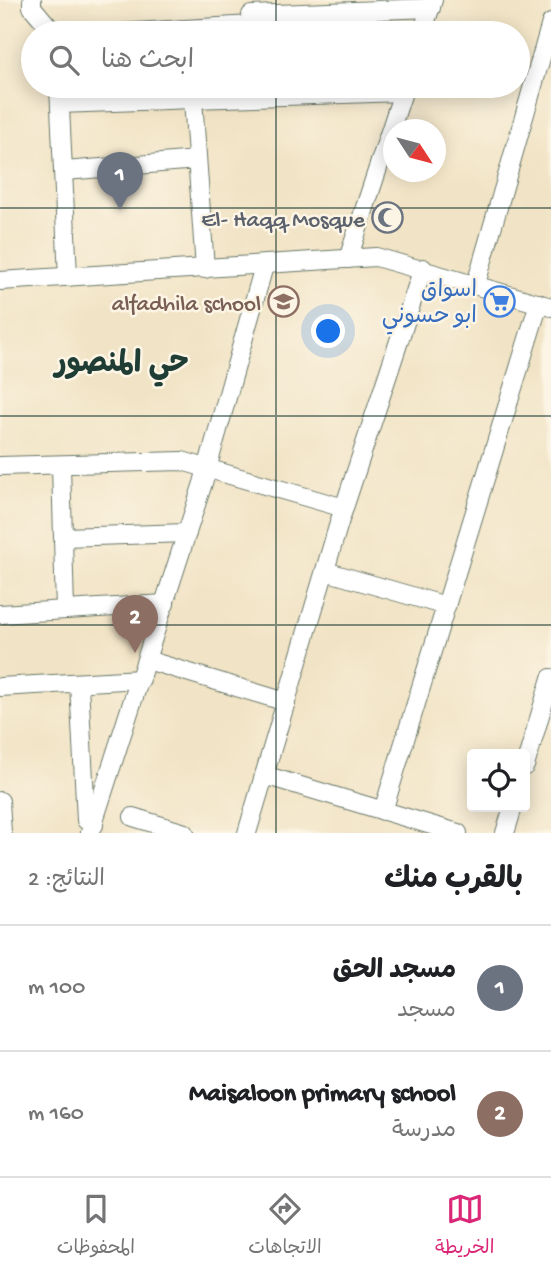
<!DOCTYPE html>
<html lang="ar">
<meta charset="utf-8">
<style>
:root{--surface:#fff;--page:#f2f2f2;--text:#202124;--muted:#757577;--line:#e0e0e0;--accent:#db2777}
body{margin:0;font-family:"Gochi Hand","Playpen Sans Arabic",sans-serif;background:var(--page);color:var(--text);direction:rtl}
.controls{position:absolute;right:21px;bottom:21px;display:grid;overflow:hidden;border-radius:7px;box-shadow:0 4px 18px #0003}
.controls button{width:63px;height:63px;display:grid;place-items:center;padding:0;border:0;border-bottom:2px solid var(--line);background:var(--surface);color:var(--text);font:35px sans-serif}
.compass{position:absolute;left:383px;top:119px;width:63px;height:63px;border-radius:50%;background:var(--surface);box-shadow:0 4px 18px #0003;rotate:126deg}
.you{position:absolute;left:329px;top:332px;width:24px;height:24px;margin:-18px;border:5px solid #fff;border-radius:50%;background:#1a73e8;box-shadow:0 0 0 10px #1a73e833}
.badge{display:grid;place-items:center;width:46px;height:46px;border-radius:50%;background:var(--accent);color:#fff;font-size:23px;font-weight:700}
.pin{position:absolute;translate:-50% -58px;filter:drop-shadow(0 2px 4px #0008)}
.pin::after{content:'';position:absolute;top:37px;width:24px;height:21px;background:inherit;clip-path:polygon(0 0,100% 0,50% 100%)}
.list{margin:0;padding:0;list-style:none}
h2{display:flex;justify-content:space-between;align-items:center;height:91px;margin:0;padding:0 28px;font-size:30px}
h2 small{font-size:23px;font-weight:400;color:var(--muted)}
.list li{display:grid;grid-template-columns:46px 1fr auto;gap:21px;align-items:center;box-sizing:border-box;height:126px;padding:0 28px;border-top:2px solid var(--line)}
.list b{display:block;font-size:26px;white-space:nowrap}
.list p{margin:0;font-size:23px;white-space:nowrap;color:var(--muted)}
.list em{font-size:23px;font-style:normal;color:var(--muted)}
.icon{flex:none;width:38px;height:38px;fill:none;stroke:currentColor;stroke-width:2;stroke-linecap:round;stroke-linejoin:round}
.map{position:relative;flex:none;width:551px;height:833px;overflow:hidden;direction:ltr}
.search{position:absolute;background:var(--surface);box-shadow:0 4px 18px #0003;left:21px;right:21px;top:21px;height:77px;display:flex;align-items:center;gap:18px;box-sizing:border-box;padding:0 24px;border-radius:38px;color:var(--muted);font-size:26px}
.sheet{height:343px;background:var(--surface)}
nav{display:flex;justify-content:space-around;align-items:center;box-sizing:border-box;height:98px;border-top:2px solid var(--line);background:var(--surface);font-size:19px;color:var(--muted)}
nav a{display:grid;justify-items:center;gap:4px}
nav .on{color:var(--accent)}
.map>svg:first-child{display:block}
</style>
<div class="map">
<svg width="551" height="833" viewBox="0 0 551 833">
<rect width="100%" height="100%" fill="#fcf5e5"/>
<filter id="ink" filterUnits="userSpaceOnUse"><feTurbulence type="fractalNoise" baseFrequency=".0143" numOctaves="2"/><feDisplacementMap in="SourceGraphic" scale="14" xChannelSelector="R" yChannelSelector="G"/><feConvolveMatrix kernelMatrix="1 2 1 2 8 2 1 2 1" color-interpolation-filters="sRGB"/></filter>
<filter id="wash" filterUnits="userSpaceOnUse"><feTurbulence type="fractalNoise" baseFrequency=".00686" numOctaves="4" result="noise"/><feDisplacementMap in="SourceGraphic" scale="28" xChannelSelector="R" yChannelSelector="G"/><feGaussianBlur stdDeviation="1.57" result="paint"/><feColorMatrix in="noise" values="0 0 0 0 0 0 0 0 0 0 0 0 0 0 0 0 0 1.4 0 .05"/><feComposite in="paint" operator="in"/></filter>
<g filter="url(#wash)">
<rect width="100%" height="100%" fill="#f1e3c5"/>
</g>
<g filter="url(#ink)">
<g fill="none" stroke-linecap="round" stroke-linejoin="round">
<defs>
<g id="minor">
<polyline points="32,0 32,7 54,33"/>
<polyline points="251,15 431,8"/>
<polyline points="118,33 252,25"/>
<polyline points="422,33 433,0"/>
<polyline points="59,86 68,277"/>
<polyline points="60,104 193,99"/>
<polyline points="65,171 197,160"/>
<polyline points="348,259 405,86"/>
<polyline points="205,269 193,99 403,92"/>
<polyline points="0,281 376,257 551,307"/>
<polyline points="476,284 551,23"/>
<polyline points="61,465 65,610"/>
<polyline points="0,466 182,461 344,508"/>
<polyline points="64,537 187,533"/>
<polyline points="325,571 446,606"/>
<polyline points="0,614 165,604"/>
<polyline points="147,660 286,702"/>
<polyline points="79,683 86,820 94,825"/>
<polyline points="0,687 141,679"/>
<polyline points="525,766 551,678"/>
<polyline points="264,775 458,833"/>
<polyline points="0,801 2,833"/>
<polyline points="383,811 539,303"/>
<polyline points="133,817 185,833"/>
<polyline points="90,833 203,483 264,266"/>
<polyline points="247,833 339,523 423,268"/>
<polyline points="505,833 513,807"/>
</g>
</defs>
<!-- minor casing -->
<use href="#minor" stroke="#687767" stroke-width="20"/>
<!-- minor -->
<use href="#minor" stroke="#fff" stroke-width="18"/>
</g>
</g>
<!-- grid -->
<path fill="none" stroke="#1f3d34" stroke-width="2" stroke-opacity="0.55" d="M 276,0 L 276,33M 276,86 L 276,833M 0,208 L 551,208M 0,416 L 551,416M 0,625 L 551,625"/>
<!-- icons -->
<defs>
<symbol id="mosque-ring" viewBox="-11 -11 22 22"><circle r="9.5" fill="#fcf5e5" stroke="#6b7280" stroke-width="1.5"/><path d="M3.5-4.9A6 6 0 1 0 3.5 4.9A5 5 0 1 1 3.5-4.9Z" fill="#6b7280"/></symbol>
<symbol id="supermarket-ring" viewBox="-11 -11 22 22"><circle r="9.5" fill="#fcf5e5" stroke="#3f7fe0" stroke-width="1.5"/><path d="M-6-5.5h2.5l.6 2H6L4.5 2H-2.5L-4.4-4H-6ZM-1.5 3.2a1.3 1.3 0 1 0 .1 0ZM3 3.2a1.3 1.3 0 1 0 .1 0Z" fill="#3f7fe0"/></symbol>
<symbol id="school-ring" viewBox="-11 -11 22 22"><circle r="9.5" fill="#fcf5e5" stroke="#8d6e63" stroke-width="1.5"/><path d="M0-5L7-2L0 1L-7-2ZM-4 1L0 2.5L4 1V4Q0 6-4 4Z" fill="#8d6e63"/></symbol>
</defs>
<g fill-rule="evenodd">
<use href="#mosque-ring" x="370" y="200" width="35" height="35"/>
<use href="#supermarket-ring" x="482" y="284" width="35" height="35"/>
<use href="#school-ring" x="266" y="284" width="35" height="35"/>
</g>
<g text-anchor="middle" stroke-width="5" stroke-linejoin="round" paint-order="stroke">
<!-- worship labels -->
<g font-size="23" fill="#5b616d" stroke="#fcf5e5" text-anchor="end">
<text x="365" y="226">El- Haqq Mosque</text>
</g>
<!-- shop labels -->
<g font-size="23" fill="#366cbe" stroke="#fcf5e5" text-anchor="end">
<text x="477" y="296">اسواق<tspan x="477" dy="26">ابو حسوني</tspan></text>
</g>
<!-- education labels -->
<g font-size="23" fill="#785e54" stroke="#fcf5e5" text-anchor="end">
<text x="261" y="310">alfadhila school</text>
</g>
<!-- district labels -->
<g font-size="30" font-weight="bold" fill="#1f3d34" stroke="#fcf5e5">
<text x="122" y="371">حي المنصور</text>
</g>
</g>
</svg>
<div class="controls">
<button><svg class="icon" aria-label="locate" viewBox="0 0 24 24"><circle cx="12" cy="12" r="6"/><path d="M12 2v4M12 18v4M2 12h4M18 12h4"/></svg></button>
</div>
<svg class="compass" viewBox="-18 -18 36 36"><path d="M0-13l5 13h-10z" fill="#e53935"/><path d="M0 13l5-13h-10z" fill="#757577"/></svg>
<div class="you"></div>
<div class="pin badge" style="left:120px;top:210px;background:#6b7280">1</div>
<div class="pin badge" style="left:135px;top:653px;background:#8d6e63">2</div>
<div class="search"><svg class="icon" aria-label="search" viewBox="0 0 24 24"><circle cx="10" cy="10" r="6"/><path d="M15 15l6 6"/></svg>ابحث هنا</div>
</div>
<section class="sheet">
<h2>بالقرب منك<small>النتائج: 2</small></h2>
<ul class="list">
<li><span class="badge" style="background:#6b7280">1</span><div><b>مسجد الحق</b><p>مسجد</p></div><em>100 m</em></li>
<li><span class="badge" style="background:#8d6e63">2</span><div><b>Maisaloon primary school</b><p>مدرسة</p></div><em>160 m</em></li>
</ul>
</section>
<nav>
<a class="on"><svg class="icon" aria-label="map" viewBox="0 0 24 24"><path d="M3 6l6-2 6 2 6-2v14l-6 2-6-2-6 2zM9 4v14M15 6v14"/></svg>الخريطة</a>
<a><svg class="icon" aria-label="directions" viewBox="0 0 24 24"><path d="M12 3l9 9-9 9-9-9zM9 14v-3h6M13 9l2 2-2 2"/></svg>الاتجاهات</a>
<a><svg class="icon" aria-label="saved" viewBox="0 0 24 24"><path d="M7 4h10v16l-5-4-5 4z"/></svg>المحفوظات</a>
</nav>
